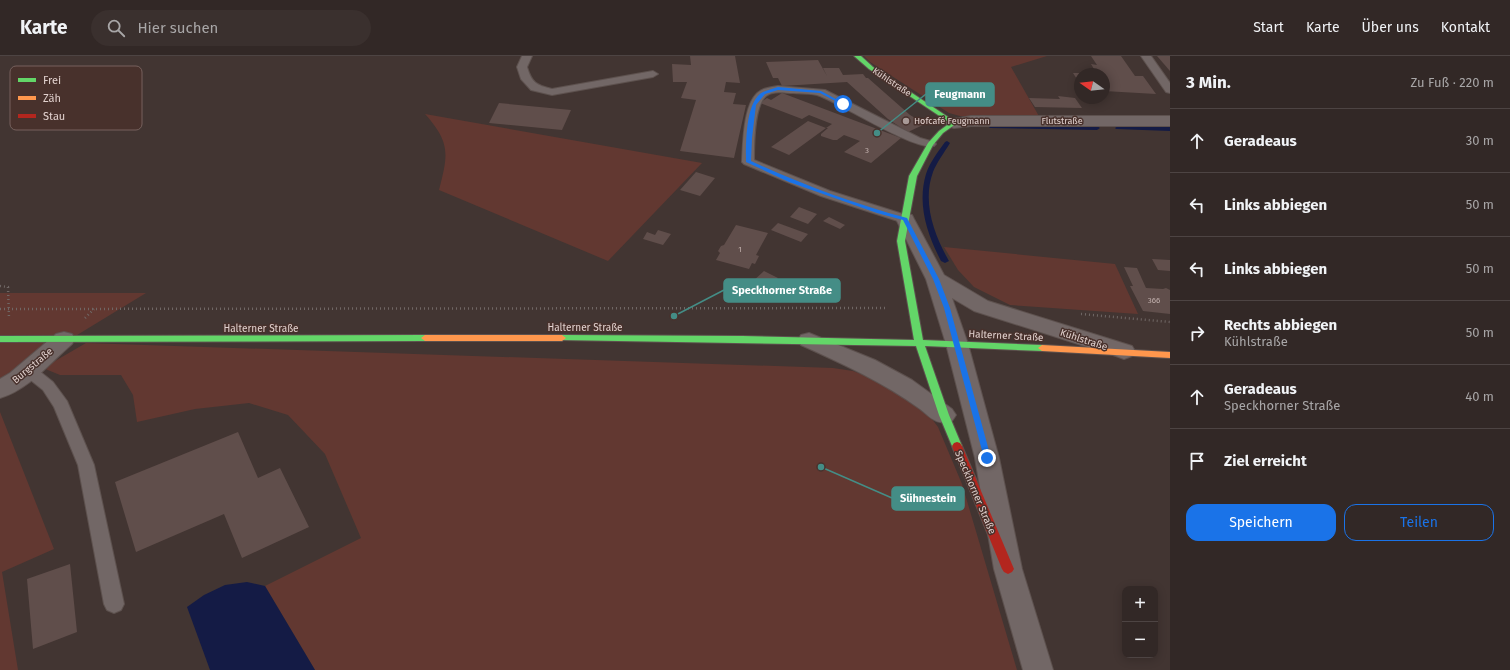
<!DOCTYPE html>
<html lang="de">
<meta charset="utf-8">
<style>
:root{--surface:#322826;--page:#3a302e;--text:#f1f3f6;--muted:#a8a6a7;--line:#4d4443;--accent:#1a73e8}
body{margin:0;font-family:"Fira Sans",sans-serif;background:var(--page);color:var(--text)}
.controls{position:absolute;right:12px;bottom:12px;display:grid;overflow:hidden;border-radius:8px;box-shadow:0 2px 10px #0003}
.controls button{width:36px;height:36px;display:grid;place-items:center;padding:0;border:0;border-bottom:1px solid var(--line);background:var(--surface);color:var(--text);font:20px sans-serif}
.compass{position:absolute;left:1074px;top:12px;width:36px;height:36px;border-radius:50%;background:var(--surface);box-shadow:0 2px 10px #0003;rotate:284deg}
.stop{position:absolute;width:12px;height:12px;margin:-9px;border:3px solid #1a73e8;border-radius:50%;background:#fff}
.stop.end{background:#1a73e8;border-color:#fff;box-shadow:0 1px 4px #0008}
.list{margin:0;padding:0;list-style:none}
h2{display:flex;justify-content:space-between;align-items:center;height:52px;margin:0;padding:0 16px;font-size:17px}
h2 small{font-size:13px;font-weight:400;color:var(--muted)}
.list li{display:grid;grid-template-columns:26px 1fr auto;gap:12px;align-items:center;box-sizing:border-box;height:64px;padding:0 16px;border-top:1px solid var(--line)}
.list b{display:block;font-size:15px;white-space:nowrap}
.list p{margin:0;font-size:13px;white-space:nowrap;color:var(--muted)}
.list em{font-size:13px;font-style:normal;color:var(--muted)}
.actions{display:flex;gap:8px;padding:12px 16px}
.actions a{flex:1;padding:9px 0;border:1px solid var(--accent);border-radius:12px;text-align:center;font-size:14px;color:var(--accent)}
.actions .main{background:var(--accent);color:#fff}
.icon{flex:none;width:22px;height:22px;fill:none;stroke:currentColor;stroke-width:2;stroke-linecap:round;stroke-linejoin:round}
.map{position:relative;flex:none;width:1170px;height:614px;overflow:hidden}
header{display:flex;align-items:center;gap:24px;box-sizing:border-box;height:56px;padding:0 20px;background:var(--surface);border-bottom:1px solid var(--line)}
header strong{font-size:19px}
nav{display:flex;gap:22px;margin-inline-start:auto;font-size:14px}
.search{width:280px;height:36px;background:var(--page);display:flex;align-items:center;gap:10px;box-sizing:border-box;padding:0 14px;border-radius:22px;color:var(--muted);font-size:15px}
main{display:flex}
aside{flex:1;background:var(--surface)}
.map>svg:first-child{display:block}
</style>
<header>
<strong>Karte</strong>
<div class="search"><svg class="icon" aria-label="search" viewBox="0 0 24 24"><circle cx="10" cy="10" r="6"/><path d="M15 15l6 6"/></svg>Hier suchen</div>
<nav><a>Start</a><a>Karte</a><a>Über uns</a><a>Kontakt</a></nav>
</header>
<main>
<div class="map">
<svg width="1170" height="614" viewBox="0 0 1170 614">
<rect width="100%" height="100%" fill="#423532"/>
<!-- green -->
<g fill="#623831">
<polygon points="864,0 1047,0 1011,11 1040,62 960,60 949,57 870,6"/>
<path d="M 425,58 L 702,107 L 608,205 L 439,134 C 448,99 451,87 425,58 Z"/>
<polygon points="944,191 1115,208 1138,258 1010,249 974,231 958,214"/>
<polygon points="0,237 146,237 0,326"/>
<polygon points="86,287 833,312 853,315 887,328 925,354 938,371 962,428 1017,614 315,614 265,530 361,482 325,398 288,359 249,347 195,353 137,366 133,339 121,319 60,319 43,312"/>
<polygon points="0,356 54,493 2,516 18,614 0,614"/>
</g>
<!-- water -->
<polygon fill="#141b45" points="247,526 265,530 315,614 210,614 187,551 204,539 225,529"/>
<g fill="none" stroke-linecap="round" stroke-linejoin="round">
<!-- stream -->
<g fill="#141b45" fill-rule="evenodd">
<polygon points="992,69 1097,70 1100,72 1097,74 990,72 989,71"/>
<polygon points="1118,70 1170,71 1170,75 1116,73 1115,72"/>
<path d="M 947,85 L 950,87 C 944,97 937,106 933,116 C 922,146 934,179 949,205 L 945,207 L 941,205 C 927,178 917,148 926,118 C 930,106 938,96 945,86 Z"/>
</g>
</g>
<!-- building -->
<g fill="#604e4b">
<polygon points="690,0 735,0 740,27 726,26 724,36 736,37 733,48 746,49 734,102 680,95 696,44 681,42 687,26 673,26 672,8 691,9"/>
<polygon points="1091,0 1121,0 1135,20 1143,20 1156,38 1104,35 1104,18 1097,18 1091,8 1097,9"/>
<polygon points="1157,0 1170,0 1170,15"/>
<polygon points="818,4 827,20 823,12 839,12 843,19 863,18 866,22 868,22 910,59 925,68 908,76 888,63 847,26 782,30 778,22 773,22 766,6"/>
<polygon points="1073,17 1080,17 1080,28"/>
<polygon points="782,37 901,82 871,107 844,96 860,85 844,79 837,84 833,84 821,80 821,78 828,72 826,72 789,99 771,91 808,65 826,72 832,68 809,59 802,63 760,47 767,42 771,44"/>
<polygon points="1058,40 1075,42 1082,52 1035,51 1029,42 1060,43"/>
<polygon points="499,47 571,54 562,74 489,67"/>
<polygon points="696,116 715,122 700,140 680,134"/>
<polygon points="799,151 817,158 808,168 790,161"/>
<polygon points="829,161 845,169 840,173 823,165"/>
<polygon points="778,167 808,178 801,186 771,174"/>
<polygon points="736,169 768,177 756,199 759,200 755,208 752,207 749,213 716,204 720,197 718,195 721,190 724,189"/>
<polygon points="658,174 671,178 663,189 643,183 647,176 655,179"/>
<polygon points="1152,203 1170,204 1170,215 1158,214"/>
<polygon points="1124,211 1137,212 1146,232 1163,233 1166,232 1170,234 1170,258 1143,255 1130,230 1133,230"/>
<polygon points="764,215 778,222 767,233 752,226"/>
<polygon points="238,376 258,422 280,412 309,471 242,502 224,458 136,496 115,426"/>
<polygon points="70,508 77,576 33,593 27,523"/>
</g>
<g fill="none" stroke-linecap="round" stroke-linejoin="round">
<defs>
<g id="lane">
<path d="M 522,0 L 532,0 L 527,11 C 532,27 536,29 552,33 L 653,15 L 658,18 L 653,21 L 552,39 L 531,34 L 521,23 L 517,11 Z"/>
<polygon points="1141,0 1151,0 1170,27 1170,37 1166,36"/>
<path d="M 778,30 L 825,34 L 920,82 L 934,86 L 936,88 L 934,90 C 915,95 843,49 820,40 C 813,37 802,38 793,37 C 785,37 773,34 766,40 C 754,50 754,89 754,104 L 830,135 L 909,160 L 911,163 L 909,166 L 901,166 L 821,140 L 744,108 L 742,106 C 743,88 743,45 760,35 C 764,32 773,31 778,30 Z"/>
<polygon points="28,309 33,310 53,326 67,345 94,409 124,548 121,554 114,557 107,554 104,548 78,409 54,351 43,334 23,318 20,314 23,310"/>
</g>
<g id="street">
<polygon points="971,60 1170,60 1170,70 971,70 954,72 948,70 946,67 948,64"/>
<polygon points="905,157 912,159 914,163 944,219 988,245 1132,290 1135,295 1132,300 1124,303 1116,300 974,255 952,242 968,288 999,402 1022,513 1053,614 1023,614 994,513 975,402 946,288 926,223 896,163 898,159"/>
<path d="M 64,276 L 72,278 L 75,283 L 72,288 C 50,307 28,334 0,342 L 0,323 L 10,317 L 56,278 Z"/>
<path d="M 809,277 L 875,304 L 912,324 L 952,353 L 956,359 L 952,365 C 937,370 931,362 920,353 C 883,326 843,308 801,289 L 798,284 L 801,279 Z"/>
</g>
<g id="fast">
<polygon points="854,0 861,0 873,11 957,67 943,77 933,89 917,120 905,185 923,284 1042,289 1046,292 1042,295 925,290 949,359 962,390 960,393 954,393 952,390 939,359 916,290 559,284 558,282 559,280 562,279 742,280 914,284 897,185 909,120 928,87 939,75 950,67 869,13"/>
<polygon points="425,279 429,282 425,285 0,286 0,280"/>
</g>
<g id="slow">
<polygon points="425,279 562,279 566,282 562,285 425,285 421,282"/>
<polygon points="1042,289 1170,296 1170,302 1042,295 1038,292"/>
</g>
<polygon id="jam" points="957,386 960,387 962,390 1014,513 1012,516 1008,518 1004,516 1002,513 952,390 954,387"/>
</defs>
<!-- lane casing -->
<use href="#lane" stroke="#5d514e" stroke-width="2"/>
<!-- street casing -->
<use href="#street" stroke="#5d514e" stroke-width="2"/>
<!-- fast casing -->
<use href="#fast" stroke="#5d514e" stroke-width="2"/>
<!-- slow casing -->
<use href="#slow" stroke="#5d514e" stroke-width="2"/>
<!-- jam casing -->
<use href="#jam" stroke="#5d514e" stroke-width="2"/>
<!-- path -->
<g stroke="#706765" stroke-width="2.5" stroke-dasharray="1 3" stroke-linecap="butt">
<polyline points="0,230 8,231 9,262"/>
<polyline points="0,253 888,252"/>
<polyline points="1081,258 1170,266"/>
<polyline points="85,262 94,253"/>
</g>
<!-- lane -->
<use href="#lane" fill="#726766" fill-rule="evenodd"/>
<!-- street -->
<use href="#street" fill="#726766" fill-rule="evenodd"/>
<!-- fast -->
<use href="#fast" fill="#63d668" fill-rule="evenodd"/>
<!-- slow -->
<use href="#slow" fill="#ff974d" fill-rule="evenodd"/>
<!-- jam -->
<use href="#jam" fill="#b3261e" fill-rule="evenodd"/>
</g>
<!-- route -->
<path fill="#1a73e8" d="M 778,31 L 821,35 L 845,48 L 841,48 L 820,37 L 778,34 L 765,38 L 756,49 L 752,82 L 751,105 C 801,128 854,148 907,162 L 939,223 L 950,252 L 991,402 L 990,404 L 987,405 L 984,402 L 944,252 L 933,223 L 903,164 L 877,157 L 789,126 L 746,106 C 746,89 745,45 763,36 C 767,34 773,33 778,31 Z"/>
<!-- markers -->
<circle fill="#a99a97" stroke="#48312c" stroke-width="1.5" cx="906" cy="65" r="4"/>
<g text-anchor="middle" stroke-width="3" stroke-linejoin="round" paint-order="stroke">
<!-- number labels -->
<g font-size="8" fill="#c1b0ad">
<text x="867" y="97">3</text>
<text x="740" y="196">1</text>
<text x="1154" y="247">366</text>
</g>
<!-- far-street labels -->
<g font-size="9" fill="#e1d1ce" stroke="#48312c">
<text transform="translate(892 26) rotate(34)" y="3">Kühlstraße</text>
<text x="1062" y="68">Flutstraße</text>
</g>
<!-- far-poi labels -->
<g font-size="9" fill="#e1d1ce" stroke="#48312c" text-anchor="start">
<text x="914" y="68">Hofcafé Feugmann</text>
</g>
<!-- street labels -->
<g font-size="10" fill="#e1d1ce" stroke="#48312c">
<text x="585" y="275">Halterner Straße</text>
<text x="261" y="276">Halterner Straße</text>
<text transform="translate(1006 279) rotate(3)" y="4">Halterner Straße</text>
<text transform="translate(1084 283) rotate(18)" y="4">Kühlstraße</text>
<text transform="translate(32 309) rotate(-40)" y="4">Burgstraße</text>
<text transform="translate(976 436) rotate(67)" y="4">Speckhorner Straße</text>
</g>
</g>
<!-- legend -->
<rect x="10" y="10" width="132" height="64" rx="6" fill="#48312c" stroke="#76615d" stroke-width="1"/>
<rect x="18" y="22" width="18" height="4" fill="#63d668"/>
<rect x="18" y="40" width="18" height="4" fill="#ff974d"/>
<rect x="18" y="58" width="18" height="4" fill="#b3261e"/>
<g font-size="11" fill="#e1d1ce">
<text x="43" y="28">Frei</text>
<text x="43" y="46">Zäh</text>
<text x="43" y="64">Stau</text>
</g>
<!-- callouts -->
<path fill="none" stroke="#448d86" stroke-width="1.5" d="M877 77L926 38M674 260L724 234M821 411L892 442"/>
<g fill="#448d86" stroke="#48312c" stroke-width="1.5">
<circle cx="877" cy="77" r="4"/>
<circle cx="674" cy="260" r="4"/>
<circle cx="821" cy="411" r="4"/>
</g>
<g fill="#448d86" stroke="#448d86" stroke-width="1.5">
<rect x="926" y="27" width="68" height="23" rx="4"/>
<rect x="724" y="223" width="116" height="23" rx="4"/>
<rect x="892" y="431" width="72" height="23" rx="4"/>
</g>
<g font-size="11" text-anchor="middle" font-weight="bold" fill="#fff">
<text x="960" y="42">Feugmann</text>
<text x="782" y="238">Speckhorner Straße</text>
<text x="928" y="446">Sühnestein</text>
</g>
</svg>
<div class="controls">
<button>+</button>
<button>−</button>
</div>
<svg class="compass" viewBox="-18 -18 36 36"><path d="M0-13l5 13h-10z" fill="#e53935"/><path d="M0 13l5-13h-10z" fill="#a8a6a7"/></svg>
<div class="stop" style="left:843px;top:48px"></div>
<div class="stop end" style="left:987px;top:402px"></div>
</div>
<aside>
<h2>3 Min.<small>Zu Fuß · 220 m</small></h2>
<ul class="list">
<li><svg class="icon" aria-label="ahead" viewBox="0 0 24 24"><path d="M12 20V5M6 11l6-6 6 6"/></svg><div><b>Geradeaus</b></div><em>30 m</em></li>
<li><svg class="icon" aria-label="left" viewBox="0 0 24 24"><path d="M17 20v-9H6M10 6l-5 5 5 5"/></svg><div><b>Links abbiegen</b></div><em>50 m</em></li>
<li><svg class="icon" aria-label="left" viewBox="0 0 24 24"><path d="M17 20v-9H6M10 6l-5 5 5 5"/></svg><div><b>Links abbiegen</b></div><em>50 m</em></li>
<li><svg class="icon" aria-label="right" viewBox="0 0 24 24"><path d="M7 20v-9h11M14 6l5 5-5 5"/></svg><div><b>Rechts abbiegen</b><p>Kühlstraße</p></div><em>50 m</em></li>
<li><svg class="icon" aria-label="ahead" viewBox="0 0 24 24"><path d="M12 20V5M6 11l6-6 6 6"/></svg><div><b>Geradeaus</b><p>Speckhorner Straße</p></div><em>40 m</em></li>
<li><svg class="icon" aria-label="arrive" viewBox="0 0 24 24"><path d="M6 21V4h12l-3 4 3 4H6"/></svg><div><b>Ziel erreicht</b></div></li>
</ul>
<div class="actions"><a class="main">Speichern</a><a>Teilen</a></div>
</aside>
</main>
